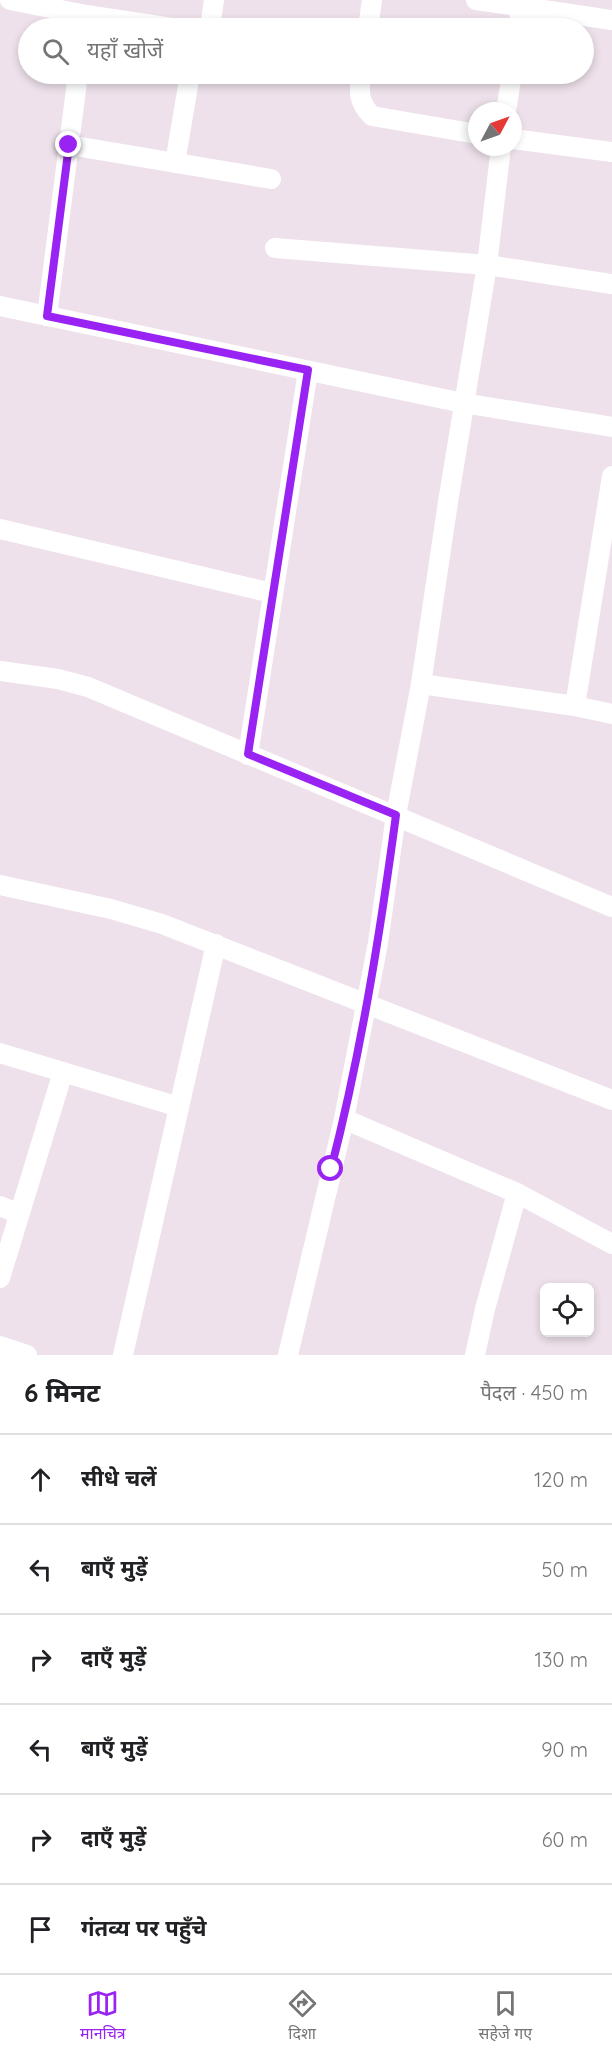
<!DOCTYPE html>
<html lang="hi">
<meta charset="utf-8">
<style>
:root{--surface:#fff;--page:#f6f6f6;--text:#202124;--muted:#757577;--line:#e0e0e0;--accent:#9923f2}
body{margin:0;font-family:Quicksand,"Noto Sans Devanagari",sans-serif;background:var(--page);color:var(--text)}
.controls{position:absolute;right:18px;bottom:18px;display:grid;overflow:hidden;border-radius:9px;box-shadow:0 3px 9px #0003}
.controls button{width:54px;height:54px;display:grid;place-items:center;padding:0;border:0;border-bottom:2px solid var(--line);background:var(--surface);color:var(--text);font:30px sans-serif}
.compass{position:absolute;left:468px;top:102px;width:54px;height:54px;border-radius:50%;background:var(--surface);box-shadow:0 3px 9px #0003;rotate:49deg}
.stop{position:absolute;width:18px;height:18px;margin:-14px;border:4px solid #9923f2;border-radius:50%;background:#fff}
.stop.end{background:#9923f2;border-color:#fff;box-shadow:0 2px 6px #0008}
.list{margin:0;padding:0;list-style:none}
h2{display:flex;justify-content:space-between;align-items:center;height:78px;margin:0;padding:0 24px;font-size:26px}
h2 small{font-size:20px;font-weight:400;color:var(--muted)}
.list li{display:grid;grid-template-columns:39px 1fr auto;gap:18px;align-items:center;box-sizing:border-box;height:90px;padding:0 24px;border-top:2px solid var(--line)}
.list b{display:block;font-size:22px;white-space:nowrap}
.list em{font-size:20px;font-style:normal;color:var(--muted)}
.icon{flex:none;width:33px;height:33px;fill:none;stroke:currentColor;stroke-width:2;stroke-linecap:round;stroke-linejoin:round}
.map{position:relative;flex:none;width:612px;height:1355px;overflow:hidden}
.search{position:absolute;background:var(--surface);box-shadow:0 3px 9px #0003;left:18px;right:18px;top:18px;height:66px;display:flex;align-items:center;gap:15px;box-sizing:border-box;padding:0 21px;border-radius:33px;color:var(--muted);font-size:22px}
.sheet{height:618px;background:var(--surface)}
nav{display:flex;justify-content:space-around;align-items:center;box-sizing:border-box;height:84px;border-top:2px solid var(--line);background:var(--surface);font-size:16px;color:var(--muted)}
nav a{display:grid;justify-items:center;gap:3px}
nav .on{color:var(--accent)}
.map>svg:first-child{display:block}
</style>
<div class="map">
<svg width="612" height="1355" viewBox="0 0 612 1355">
<rect width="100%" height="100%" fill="#eee1eb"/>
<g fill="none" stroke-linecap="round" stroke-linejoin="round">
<!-- street -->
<g stroke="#fff" stroke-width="20">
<polyline points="10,0 86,15 172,28"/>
<polyline points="476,0 612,20"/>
<polyline points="210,28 214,0"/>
<polyline points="368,28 372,0"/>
<polyline points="518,28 523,0"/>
<path d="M 361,74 C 359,92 358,102 372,116 L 477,134"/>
<polyline points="506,111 512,74"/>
<polyline points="513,139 612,152"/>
<polyline points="69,145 271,179"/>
<polyline points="175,163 190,74"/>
<polyline points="275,248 487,265 612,284"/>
<polyline points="0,306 463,403 612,427"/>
<polyline points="47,316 78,74"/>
<polyline points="0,529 272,593"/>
<polyline points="0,671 58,679 88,687 612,907"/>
<polyline points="421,684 575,706 612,714"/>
<polyline points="575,706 612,476"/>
<polyline points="248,755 308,371"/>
<polyline points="0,885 111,909 162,924 612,1100"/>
<polyline points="0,1053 179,1107"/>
<polyline points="344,1119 517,1193 612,1244"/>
<polyline points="0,1206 19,1214"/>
<polyline points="0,1278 63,1072"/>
<polyline points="0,1346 27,1355"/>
<polyline points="123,1355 216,944"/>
<polyline points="288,1355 344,1119 378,943 396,815 421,684 448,502 487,265 501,147"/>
<polyline points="475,1355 485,1309 517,1193"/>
</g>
</g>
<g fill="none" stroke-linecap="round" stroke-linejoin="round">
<!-- route -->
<path stroke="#9923f2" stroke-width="8" d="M 69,145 L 47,316 L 308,370 L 248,754 L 396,815 C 380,934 361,1053 331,1169"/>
</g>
</svg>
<div class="controls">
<button><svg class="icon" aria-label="locate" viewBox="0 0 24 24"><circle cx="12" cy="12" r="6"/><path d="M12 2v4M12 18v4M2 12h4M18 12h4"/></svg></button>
</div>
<svg class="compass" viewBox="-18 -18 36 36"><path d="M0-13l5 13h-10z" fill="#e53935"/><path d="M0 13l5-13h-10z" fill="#757577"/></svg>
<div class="stop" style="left:331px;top:1169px"></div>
<div class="stop end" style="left:69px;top:145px"></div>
<div class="search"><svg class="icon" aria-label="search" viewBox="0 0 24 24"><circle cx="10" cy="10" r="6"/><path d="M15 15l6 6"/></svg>यहाँ खोजें</div>
</div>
<section class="sheet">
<h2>6 मिनट<small>पैदल · 450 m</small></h2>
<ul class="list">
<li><svg class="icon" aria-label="ahead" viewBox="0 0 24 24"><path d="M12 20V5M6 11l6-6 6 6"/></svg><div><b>सीधे चलें</b></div><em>120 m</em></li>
<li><svg class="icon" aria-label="left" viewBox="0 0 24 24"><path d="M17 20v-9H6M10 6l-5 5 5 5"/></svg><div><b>बाएँ मुड़ें</b></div><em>50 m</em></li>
<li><svg class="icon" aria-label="right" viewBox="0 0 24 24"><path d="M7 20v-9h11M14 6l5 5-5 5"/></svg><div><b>दाएँ मुड़ें</b></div><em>130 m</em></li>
<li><svg class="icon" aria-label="left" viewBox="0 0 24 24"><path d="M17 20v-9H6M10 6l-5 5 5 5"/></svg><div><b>बाएँ मुड़ें</b></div><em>90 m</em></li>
<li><svg class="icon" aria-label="right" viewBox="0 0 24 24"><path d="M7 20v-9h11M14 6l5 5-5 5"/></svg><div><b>दाएँ मुड़ें</b></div><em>60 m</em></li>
<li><svg class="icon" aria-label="arrive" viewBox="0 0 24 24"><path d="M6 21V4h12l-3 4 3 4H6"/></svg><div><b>गंतव्य पर पहुँचे</b></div></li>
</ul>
</section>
<nav>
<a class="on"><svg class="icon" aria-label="map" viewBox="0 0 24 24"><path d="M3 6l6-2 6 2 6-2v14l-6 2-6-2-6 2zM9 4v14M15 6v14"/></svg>मानचित्र</a>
<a><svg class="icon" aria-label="directions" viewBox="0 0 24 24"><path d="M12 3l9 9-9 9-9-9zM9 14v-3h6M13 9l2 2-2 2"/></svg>दिशा</a>
<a><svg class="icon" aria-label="saved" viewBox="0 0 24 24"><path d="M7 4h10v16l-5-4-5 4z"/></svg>सहेजे गए</a>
</nav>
